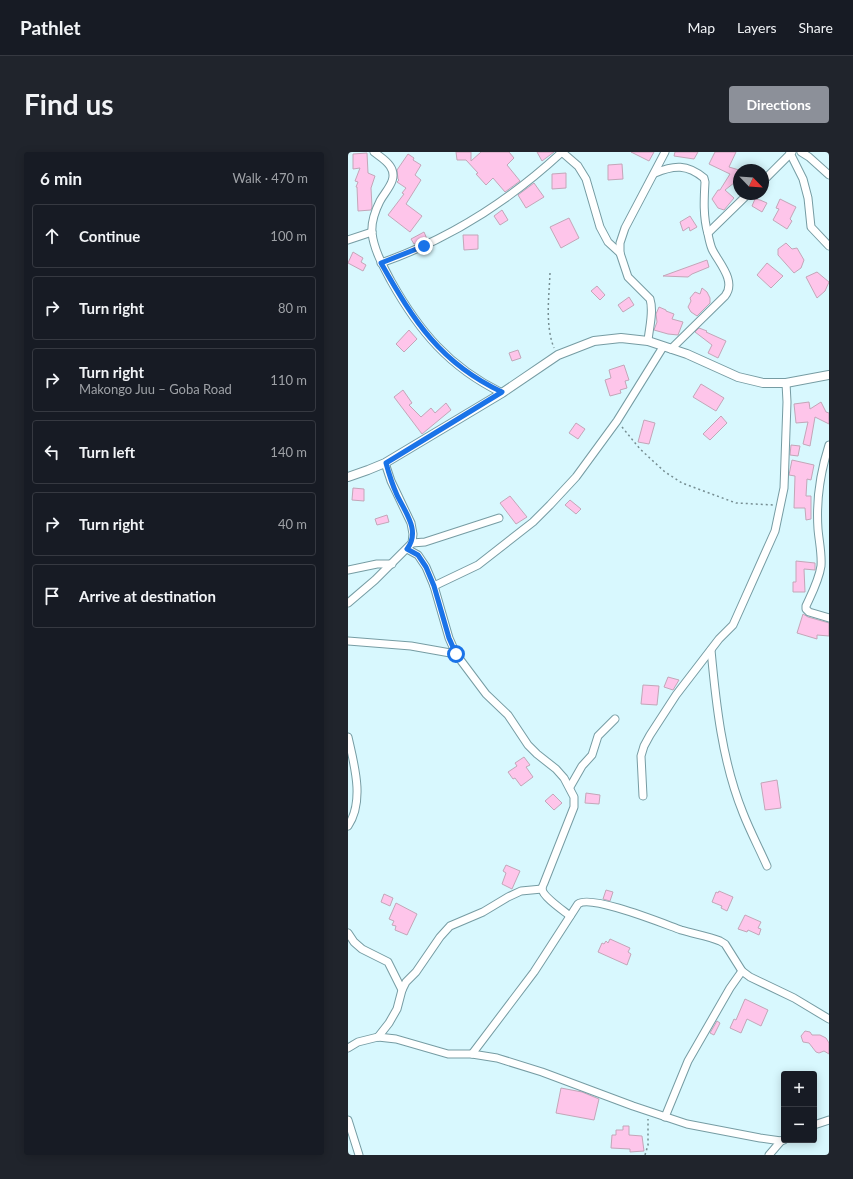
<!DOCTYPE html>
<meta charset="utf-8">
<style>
:root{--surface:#171b24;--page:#20242c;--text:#f1f3f6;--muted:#9ea1a6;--line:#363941;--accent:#8c9099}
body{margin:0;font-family:Lato,sans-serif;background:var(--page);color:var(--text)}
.controls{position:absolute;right:12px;bottom:12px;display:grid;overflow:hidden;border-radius:4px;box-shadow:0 2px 10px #0003}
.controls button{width:36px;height:36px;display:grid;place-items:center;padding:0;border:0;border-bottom:1px solid var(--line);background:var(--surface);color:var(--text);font:20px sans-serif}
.compass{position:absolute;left:385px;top:12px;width:36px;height:36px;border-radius:50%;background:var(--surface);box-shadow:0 2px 10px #0003;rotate:115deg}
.stop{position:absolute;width:12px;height:12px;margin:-9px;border:3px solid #1a73e8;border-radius:50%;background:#fff}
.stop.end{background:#1a73e8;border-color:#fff;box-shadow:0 1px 4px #0008}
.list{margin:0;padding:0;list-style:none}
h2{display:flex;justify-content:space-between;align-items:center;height:52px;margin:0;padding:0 16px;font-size:17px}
h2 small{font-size:13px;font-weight:400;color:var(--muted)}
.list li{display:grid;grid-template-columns:26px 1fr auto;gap:12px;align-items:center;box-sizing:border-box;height:64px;margin:0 8px 8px;padding:0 8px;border:1px solid var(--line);border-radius:4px}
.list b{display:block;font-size:15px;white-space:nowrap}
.list p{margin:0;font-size:13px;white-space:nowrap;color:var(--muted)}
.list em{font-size:13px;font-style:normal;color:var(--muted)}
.icon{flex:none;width:22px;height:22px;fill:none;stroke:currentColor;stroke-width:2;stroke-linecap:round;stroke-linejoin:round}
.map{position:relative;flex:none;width:481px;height:1003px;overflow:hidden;border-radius:4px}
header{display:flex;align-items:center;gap:24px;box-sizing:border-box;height:56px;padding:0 20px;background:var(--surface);border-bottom:1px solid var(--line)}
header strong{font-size:19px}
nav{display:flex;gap:22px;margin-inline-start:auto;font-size:14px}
.intro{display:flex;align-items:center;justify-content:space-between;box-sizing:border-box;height:96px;padding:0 24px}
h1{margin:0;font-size:28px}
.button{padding:10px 18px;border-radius:4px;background:var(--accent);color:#fff;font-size:14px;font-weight:700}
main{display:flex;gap:24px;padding:0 24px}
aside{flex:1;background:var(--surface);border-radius:4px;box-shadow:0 2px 10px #0003}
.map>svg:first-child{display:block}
</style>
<header>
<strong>Pathlet</strong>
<nav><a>Map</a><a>Layers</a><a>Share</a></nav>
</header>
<div class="intro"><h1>Find us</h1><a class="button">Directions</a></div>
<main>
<aside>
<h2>6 min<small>Walk · 470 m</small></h2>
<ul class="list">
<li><svg class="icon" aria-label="ahead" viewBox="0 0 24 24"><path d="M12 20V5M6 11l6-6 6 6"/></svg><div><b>Continue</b></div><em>100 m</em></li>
<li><svg class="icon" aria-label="right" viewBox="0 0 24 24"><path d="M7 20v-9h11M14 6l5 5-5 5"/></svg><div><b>Turn right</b></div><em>80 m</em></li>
<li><svg class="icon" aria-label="right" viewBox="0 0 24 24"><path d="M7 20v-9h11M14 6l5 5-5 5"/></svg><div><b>Turn right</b><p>Makongo Juu – Goba Road</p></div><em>110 m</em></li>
<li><svg class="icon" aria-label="left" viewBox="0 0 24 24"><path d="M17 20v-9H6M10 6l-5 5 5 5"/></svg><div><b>Turn left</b></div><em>140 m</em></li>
<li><svg class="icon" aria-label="right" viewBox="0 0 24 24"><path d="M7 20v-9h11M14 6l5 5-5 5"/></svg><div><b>Turn right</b></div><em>40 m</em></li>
<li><svg class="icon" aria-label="arrive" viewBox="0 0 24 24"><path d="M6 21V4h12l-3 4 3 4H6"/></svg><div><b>Arrive at destination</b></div></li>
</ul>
</aside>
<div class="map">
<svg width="481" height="1003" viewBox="0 0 481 1003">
<rect width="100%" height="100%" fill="#d8f8fe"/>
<!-- building -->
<g fill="#fec5ea" stroke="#c3a6b8">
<polygon points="108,0 123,0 123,9 133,0 161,0 166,6 159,13 172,29 157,40 145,26 138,33 128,22 130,21 118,8 109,8"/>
<polygon points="189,0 206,0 194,9"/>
<polygon points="283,0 306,0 301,9"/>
<polygon points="327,0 350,0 346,7 326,4"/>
<polygon points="367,0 388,0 381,15 391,18 391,27 377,38 386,46 376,58 370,56 364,47 370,38 372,38 382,22 361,12"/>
<polygon points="19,1 20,21 27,24 23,36 24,55 23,58 10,59 9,35 8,35 10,30 7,29 12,16 5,17 5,2"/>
<polygon points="60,2 66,6 65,8 73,13 67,23 73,28 58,52 74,64 62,80 40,63 56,42 54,41 58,36 49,30 51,28 50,27 49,18"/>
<polygon points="274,12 275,27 260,28 260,13"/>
<polygon points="218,21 218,36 204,37 204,22"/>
<polygon points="186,31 196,45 178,56 170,43"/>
<polygon points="407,47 412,48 419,51 414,60 404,54"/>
<polygon points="432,47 448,55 442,67 444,69 439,77 425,68 431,57 428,56"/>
<polygon points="154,58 160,68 152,73 146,64"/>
<polygon points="342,64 349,75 342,79 341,75 335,79 332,70"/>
<polygon points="221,66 231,86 213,96 202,75"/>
<polygon points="76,80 79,87 66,92 63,87"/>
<polygon points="115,83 130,83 130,97 116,98"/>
<polygon points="438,91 444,97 449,96 456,108 453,116 446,121 430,103 430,97"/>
<polygon points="5,100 15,106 13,110 18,113 15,119 0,111"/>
<polygon points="359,108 361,115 344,122 340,125 315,124"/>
<polygon points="419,111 435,124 423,136 409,123"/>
<polygon points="469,120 481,130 477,139 469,146 458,125"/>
<polygon points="249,134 257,143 252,148 243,139"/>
<polygon points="354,136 359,140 362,146 362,151 349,164 343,160 340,155 343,149 342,146 347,140 352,142"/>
<polygon points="281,145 286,153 275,160 270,153"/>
<polygon points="311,155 318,158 318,159 326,162 324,167 335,170 330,183 320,182 306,178 309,170 308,162"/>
<polygon points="351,176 359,179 358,180 378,189 370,206 360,201 364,193 347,180"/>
<polygon points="61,178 69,187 56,200 48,192"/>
<polygon points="170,198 173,206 164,209 161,201"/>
<polygon points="276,213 281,228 277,229 279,236 272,238 273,241 262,244 257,228 263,226 261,218"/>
<polygon points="353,232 376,246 368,259 345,245"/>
<polygon points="55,238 64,251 61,253 73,265 83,256 87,261 98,251 103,258 74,282 46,245"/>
<polygon points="461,250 462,257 473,250 478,260 481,261 481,272 467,265 462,294 455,292 460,270 448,271 446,252"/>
<polygon points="373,264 379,271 362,288 355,282"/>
<polygon points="296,268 307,271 301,292 290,290"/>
<polygon points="228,271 237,277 230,287 221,281"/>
<polygon points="443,293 452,294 450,304 442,303"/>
<polygon points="444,308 466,313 463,328 459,327 458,344 463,344 463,367 458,368 457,356 446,356 447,324 441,323"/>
<polygon points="5,336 16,337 16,349 4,348"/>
<polygon points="162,344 179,365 168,372 152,351"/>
<polygon points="222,348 233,357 228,362 217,353"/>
<polygon points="39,363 41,370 29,373 27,367"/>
<polygon points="448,409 467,411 467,418 456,417 457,440 445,440 445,430 448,430"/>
<polygon points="455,462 460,465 481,471 481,484 469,483 469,487 449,481"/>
<polygon points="320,525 331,528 325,538 316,535"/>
<polygon points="295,533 311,534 309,553 293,552"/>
<polygon points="176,605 182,613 178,615 185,625 173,634 167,626 165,627 160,620 169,614 167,611"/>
<polygon points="429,628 433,656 417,658 413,631"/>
<polygon points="238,641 252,643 251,652 237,651"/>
<polygon points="205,642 214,651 206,658 197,649"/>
<polygon points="158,713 172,719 164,737 154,732 158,721 155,719"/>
<polygon points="258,738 265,740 262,749 255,747"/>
<polygon points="371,739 385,745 379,759 373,756 374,754 364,750 368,740 370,741"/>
<polygon points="36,742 45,746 42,754 33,750"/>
<polygon points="48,751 69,762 59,783 47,778 48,774 44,773 46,769 41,767"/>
<polygon points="397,763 413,770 410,776 413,777 411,783 400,778 399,780 390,777"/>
<polygon points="262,787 282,796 280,800 283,802 279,813 250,800 254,791 256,792 258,789 260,791"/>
<polygon points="397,847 420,858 413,874 399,867 393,881 382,876 386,867 388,868"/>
<polygon points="369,869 372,871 366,883 362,881"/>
<polygon points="457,879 462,880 464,883 472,883 478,886 481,891 481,902 476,899 471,901 468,900 461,891 455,890 453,884"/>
<polygon points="213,936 234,940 251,947 246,968 208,961"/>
<polygon points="275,974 281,974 281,983 294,984 296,999 282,1000 282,997 263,996 264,983 268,983 268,978 275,978"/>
</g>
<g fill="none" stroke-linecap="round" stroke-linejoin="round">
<defs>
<g id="minor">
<path d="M 26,0 C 31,4 38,8 42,14 C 51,27 38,38 32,49 C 27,59 23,70 24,81 C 26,98 35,114 43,129 C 71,179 101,215 154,241"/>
<polyline points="214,0 230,14 238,27 252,75 260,90 272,101"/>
<polyline points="453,0 461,5 481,23"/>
<polyline points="442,1 455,27 460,46 463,75 481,94"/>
<path d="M 307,21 C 326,13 339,12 356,26 L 357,30 C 356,47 355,65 360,82 C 361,87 362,92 364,97 C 370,110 389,129 377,144 L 323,197"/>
<polyline points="415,29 444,0"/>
<polyline points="360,81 400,42"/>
<polyline points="0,88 24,80"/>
<path d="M 33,111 C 102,87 161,49 214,0"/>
<path d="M 300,189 C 301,176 306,160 302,147 L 280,125 L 272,101 L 272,91 L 277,76 L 317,0"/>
<path d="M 481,293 C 472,321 468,348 470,377 C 471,389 474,402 473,414 C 471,428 464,441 458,454 L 458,457 L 461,460 L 481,466"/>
<polyline points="64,391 77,390 151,366"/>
<path d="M 59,397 L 70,403 L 78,415 L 86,434 L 101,486 L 108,502 L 138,542 L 160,563 L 180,593 L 189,602 L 208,617 L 216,626 L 226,645 L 226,655 L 196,731 C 195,733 194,735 194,737 C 195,745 216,759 222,764"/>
<polyline points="0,418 29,412 44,412"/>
<polyline points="86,434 130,413 185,370 202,353 228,325 269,269 315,195"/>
<polyline points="0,451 27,428 64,391 65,382 63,371 43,329 37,311"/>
<polyline points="0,489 63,494 108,502"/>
<path d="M 363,498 C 368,552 374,609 395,661 C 402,679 411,696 419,714"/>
<path d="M 0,585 C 6,612 17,649 0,674"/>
<polyline points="222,635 234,614 244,603 250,584 267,567"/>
<polyline points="295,644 293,604 296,594 302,583 328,543 371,487 385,473 427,379 436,336 439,250 438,231"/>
<polyline points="0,781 6,790 14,797 40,810 54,838"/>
<polyline points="30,885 41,871 49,857 54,838 58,830 68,820 92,785 102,774 135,760 160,745 173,739 194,737"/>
<polyline points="0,896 10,890 30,885 48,887 100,902 124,902 149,906 194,920 285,954 339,972 412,986 433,989 436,988"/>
<path d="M 124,902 L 186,820 L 230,752 C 243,742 316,772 333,778 C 346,782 360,784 372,789 L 377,792 L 394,819 L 402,825 L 446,846 L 481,867"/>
<polyline points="317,965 340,909 382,836 394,819"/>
<polyline points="0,968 11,1003"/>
<polyline points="466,973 481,968"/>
<polyline points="421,1003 433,989"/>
</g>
<polyline id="tertiary" points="0,325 20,318 37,311 154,241 210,203 246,189 273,186 300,189 339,202 390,225 415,231 438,231 481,223"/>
</defs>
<!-- minor casing -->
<use href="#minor" stroke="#769ca3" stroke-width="9"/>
<!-- tertiary casing -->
<use href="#tertiary" stroke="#769ca3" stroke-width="10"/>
<!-- path -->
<g stroke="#768e92" stroke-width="1.5" stroke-dasharray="2 3" stroke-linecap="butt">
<path d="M 202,121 C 201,146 197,173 206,196"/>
<polyline points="274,275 292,297 317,320 334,331 388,351 426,353"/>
<polyline points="297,1003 300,993 300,967"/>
</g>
<!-- minor -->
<use href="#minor" stroke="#fff" stroke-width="7"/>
<!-- tertiary -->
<use href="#tertiary" stroke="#fff" stroke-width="8"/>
</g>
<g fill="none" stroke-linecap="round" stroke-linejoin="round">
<!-- route -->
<path stroke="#1a73e8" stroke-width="5" d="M 76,94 L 33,111 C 66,169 92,211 154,240 L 38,311 C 41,322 44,332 49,343 C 57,360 73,379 59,397 L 70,403 L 78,415 L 86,434 L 101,486 L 108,502"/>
</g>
</svg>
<div class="controls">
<button>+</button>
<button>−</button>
</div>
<svg class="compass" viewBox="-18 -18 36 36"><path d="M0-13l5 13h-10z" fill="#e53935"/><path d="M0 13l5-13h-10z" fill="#9ea1a6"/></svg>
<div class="stop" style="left:108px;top:502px"></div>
<div class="stop end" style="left:76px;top:94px"></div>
</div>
</main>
